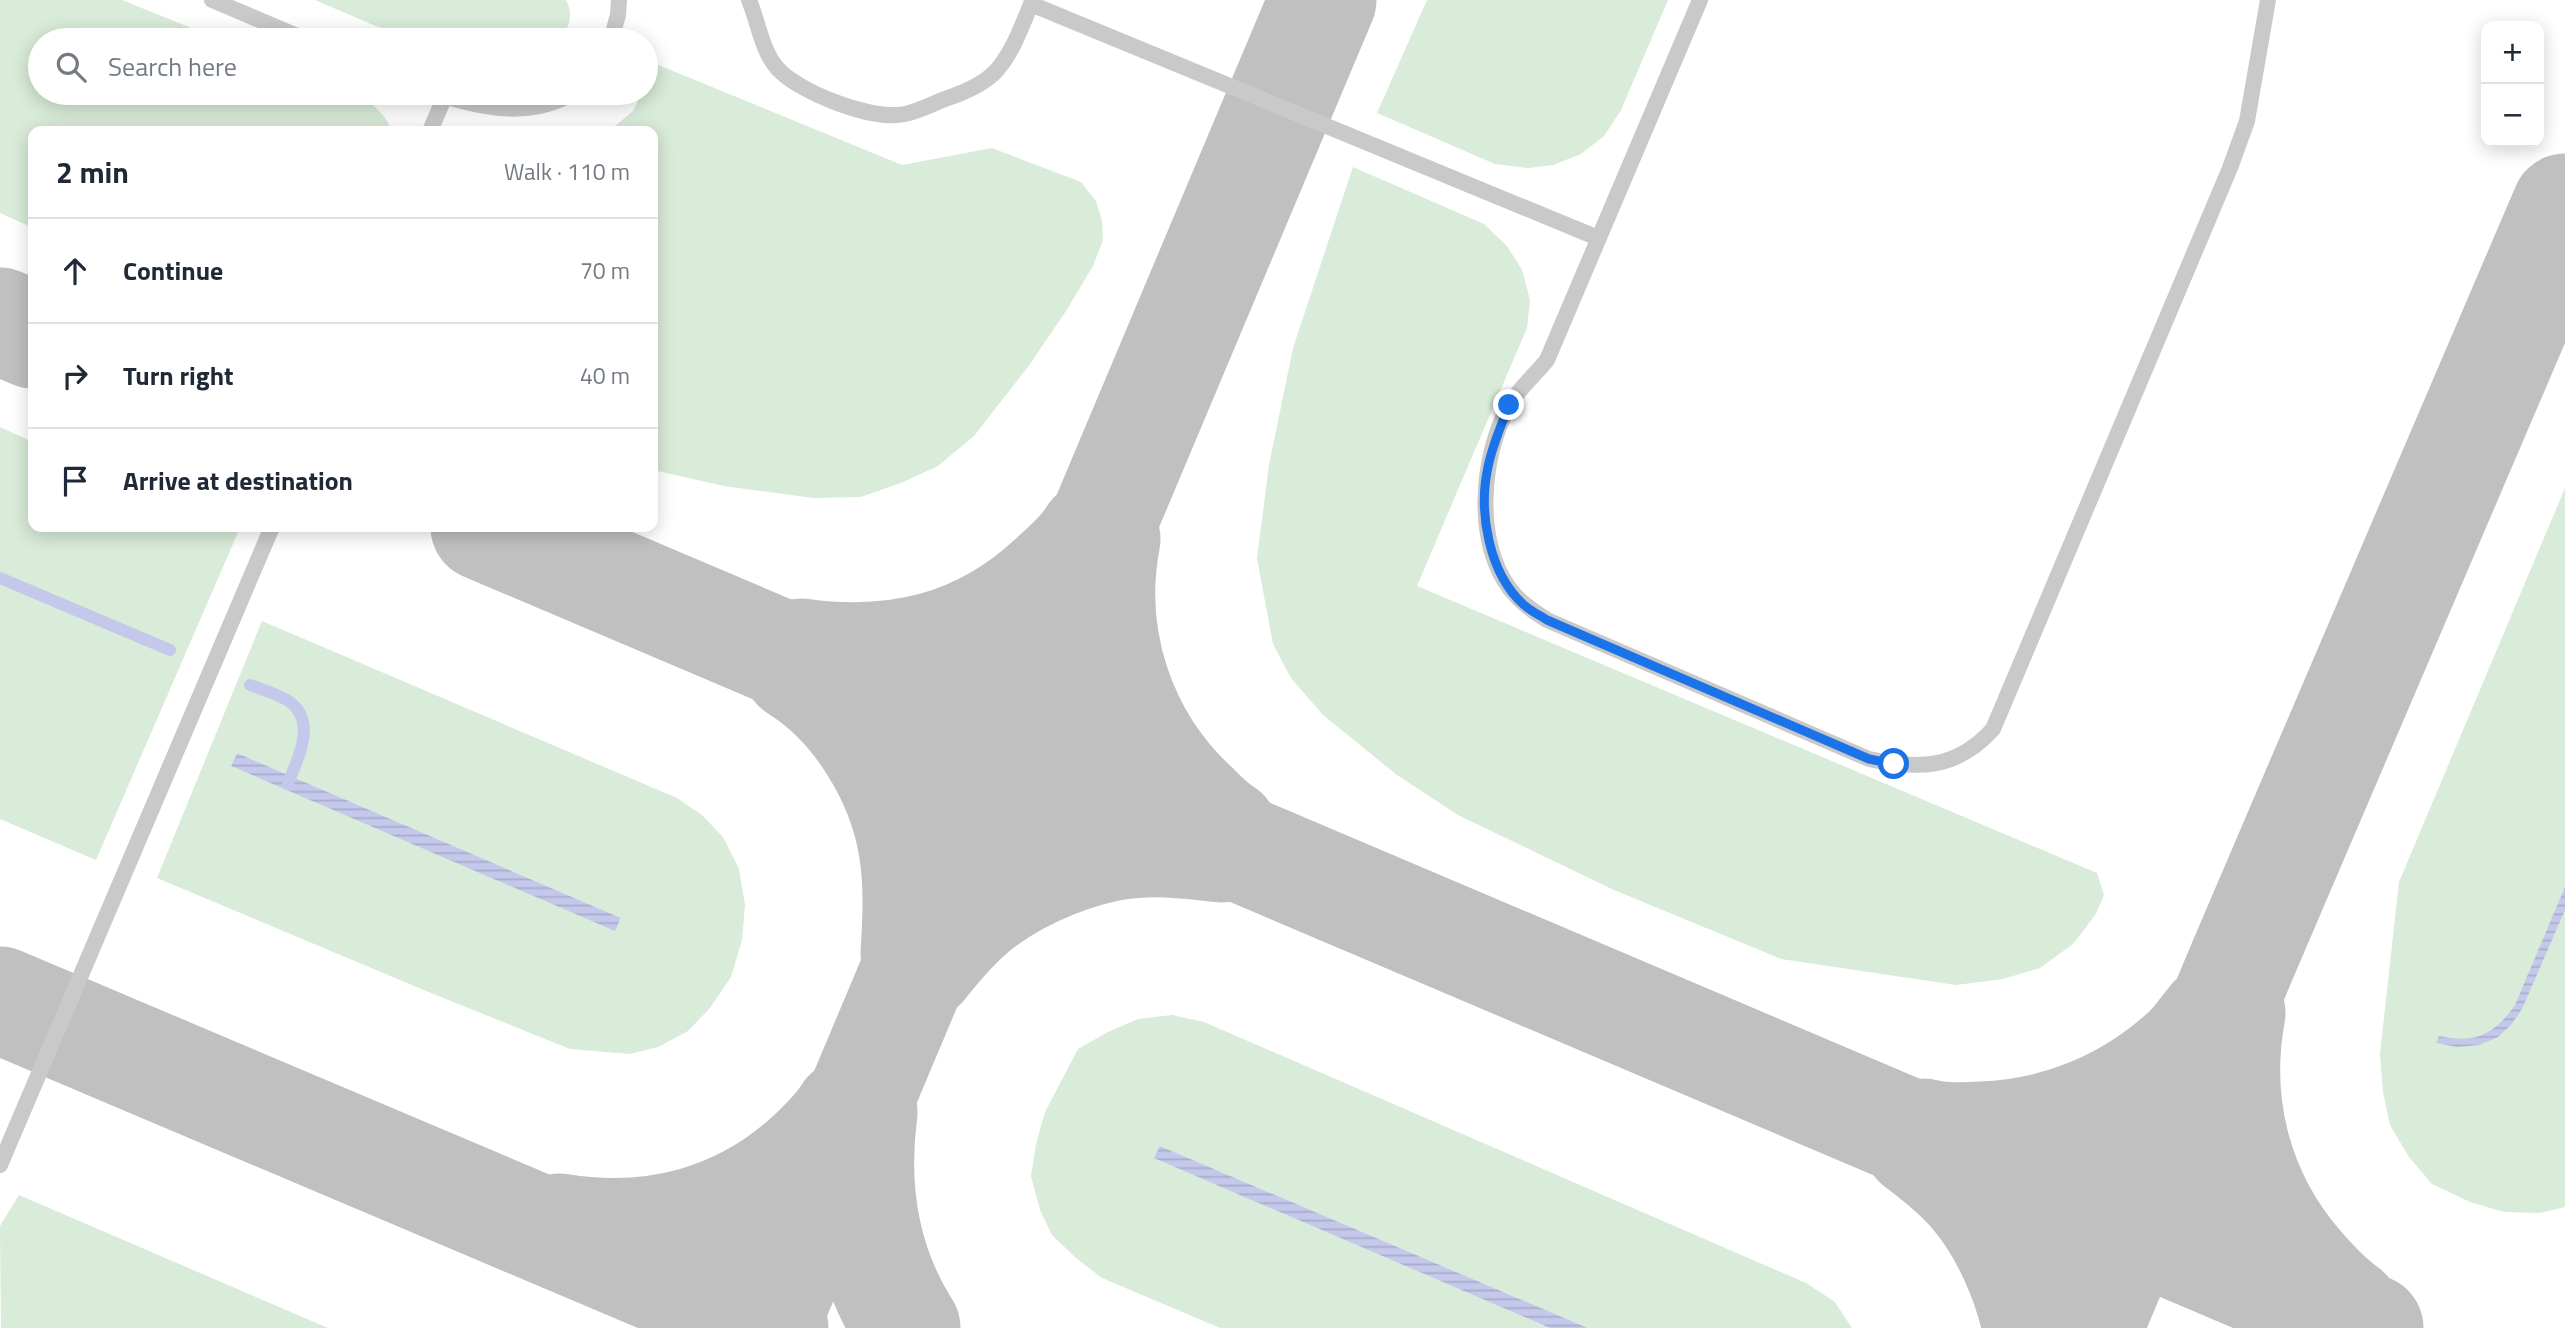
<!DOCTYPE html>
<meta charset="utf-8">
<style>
:root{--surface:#fff;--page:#f6f6f7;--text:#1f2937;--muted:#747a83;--line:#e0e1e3}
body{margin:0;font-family:"Titillium Web",sans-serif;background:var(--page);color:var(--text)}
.controls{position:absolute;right:21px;top:21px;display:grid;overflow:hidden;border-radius:14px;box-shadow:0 4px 18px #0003}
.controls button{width:63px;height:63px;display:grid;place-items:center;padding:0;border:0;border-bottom:2px solid var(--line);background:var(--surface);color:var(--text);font:35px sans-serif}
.stop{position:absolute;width:21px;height:21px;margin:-16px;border:5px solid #1a73e8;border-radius:50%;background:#fff}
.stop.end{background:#1a73e8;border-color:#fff;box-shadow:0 2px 7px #0008}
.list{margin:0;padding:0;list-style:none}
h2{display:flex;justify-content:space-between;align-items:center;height:91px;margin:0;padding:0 28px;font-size:30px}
h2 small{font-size:23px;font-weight:400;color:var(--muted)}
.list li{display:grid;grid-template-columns:46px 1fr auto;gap:21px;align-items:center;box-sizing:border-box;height:105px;padding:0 28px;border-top:2px solid var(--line)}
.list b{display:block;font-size:26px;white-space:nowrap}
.list em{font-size:23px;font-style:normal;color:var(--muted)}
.icon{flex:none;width:38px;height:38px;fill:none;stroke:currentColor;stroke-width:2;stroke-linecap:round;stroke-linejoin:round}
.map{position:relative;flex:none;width:2565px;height:1328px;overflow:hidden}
.search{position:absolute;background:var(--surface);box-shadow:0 4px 18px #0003;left:28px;top:28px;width:630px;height:77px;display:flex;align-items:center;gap:18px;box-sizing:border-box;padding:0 24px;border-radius:38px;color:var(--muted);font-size:26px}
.panel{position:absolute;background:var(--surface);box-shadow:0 4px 18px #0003;left:28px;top:126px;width:630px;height:406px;border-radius:14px}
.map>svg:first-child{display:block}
</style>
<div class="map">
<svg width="2565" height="1328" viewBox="0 0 2565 1328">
<defs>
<pattern id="water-rules" width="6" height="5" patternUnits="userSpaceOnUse" patternTransform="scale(1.75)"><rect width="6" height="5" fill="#c4c8eb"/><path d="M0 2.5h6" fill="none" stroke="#a9acca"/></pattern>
</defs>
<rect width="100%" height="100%" fill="#fff"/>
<!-- green -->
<g fill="#d9ebd9" fill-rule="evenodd">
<path d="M 0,0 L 122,0 L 221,40 L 40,40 L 40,93 L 351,93 C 367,99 387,113 391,131 L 33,131 L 33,228 L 0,213 Z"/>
<path d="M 315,0 L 566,0 C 574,16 569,25 561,40 L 424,40 L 378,27 Z"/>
<polygon points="1427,0 1668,0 1621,110 1604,136 1581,154 1553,165 1528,168 1495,164 1377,113"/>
<polygon points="656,64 902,165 992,148 1081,182 1096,201 1102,221 1103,240 1093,266 1066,311 1030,364 974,436 938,466 901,483 861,497 813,498 724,486 653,470 653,131 609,131 633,111 642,93 646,93 646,85"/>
<polygon points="1353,167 1484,224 1507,246 1522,270 1530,300 1527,328 1417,586 2097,873 2104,895 2096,914 2073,944 2040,968 2003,979 1956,985 1781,959 1614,890 1458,815 1397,775 1323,715 1291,678 1273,644 1257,558 1269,465 1293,348"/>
<polygon points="0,427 33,442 33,527 232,527 239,530 96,860 0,819"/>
<polygon points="2565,488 2565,1207 2540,1213 2504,1212 2470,1202 2432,1184 2409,1157 2390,1125 2383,1092 2380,1054 2399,882"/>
<path d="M 262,621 L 677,798 L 702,815 L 723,837 L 739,869 L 745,905 L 742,940 L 731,977 L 710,1008 L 688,1031 L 658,1047 L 630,1054 L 570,1049 L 426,991 L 157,878 ZM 237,753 L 621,918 L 621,919 L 615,930 L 231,766 Z"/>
<polygon points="1172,1015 1204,1022 1806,1283 1835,1302 1852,1328 1588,1328 1160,1146 1155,1158 1550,1328 1220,1328 1102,1278 1076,1258 1052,1235 1040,1210 1031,1176 1036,1144 1045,1112 1078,1049 1108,1032 1138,1019"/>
<polygon points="19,1195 328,1328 1,1328 0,1226"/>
</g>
<!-- water -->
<g fill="url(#water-rules)">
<polygon points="237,753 621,918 615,931 231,766"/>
<path d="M 2565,887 L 2565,910 L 2522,1009 L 2511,1025 L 2498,1037 L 2479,1045 L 2458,1047 L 2436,1043 L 2439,1036 C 2475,1044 2494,1035 2515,1005 Z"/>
<polygon points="1160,1146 1588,1328 1550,1328 1154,1158"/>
</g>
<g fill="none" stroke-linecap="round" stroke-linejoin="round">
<!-- stream -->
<g stroke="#c4c8eb" stroke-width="12">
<polyline points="0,578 170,650"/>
<path d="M 250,685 C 263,690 279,694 290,702 C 317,722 298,759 288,783"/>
</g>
<!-- taxiway -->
<g stroke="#c0c0c0" stroke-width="107">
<polyline points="0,321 33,335"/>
<polyline points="484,527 2370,1328"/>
<path d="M 1107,539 C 1088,638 1122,739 1196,807 C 1205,816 1214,825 1225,832"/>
<path d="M 801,652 C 896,665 980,645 1051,579 C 1065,566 1082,552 1092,535"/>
<path d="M 796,668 C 856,705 901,779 912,848 C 918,883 916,919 914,955"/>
<path d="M 923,966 C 938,947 955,927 974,911 C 1018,875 1089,845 1146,844 C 1171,843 1196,846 1221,849"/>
<polyline points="0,1000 775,1328"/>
<path d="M 2232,1013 C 2215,1105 2239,1196 2301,1267 C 2315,1283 2330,1299 2347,1311"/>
<path d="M 864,1112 C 854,1189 865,1262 907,1328"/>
<path d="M 1924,1132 C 1942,1137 1964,1136 1983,1135 C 2057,1132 2126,1104 2182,1054 C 2194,1044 2203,1030 2213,1018"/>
<path d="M 1917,1144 C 1937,1159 1958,1176 1974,1195 C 2004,1230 2027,1283 2036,1328"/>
<path d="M 560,1227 C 653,1242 742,1219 812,1153 C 824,1141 838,1128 847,1113"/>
<polyline points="764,1328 1323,0"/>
<polyline points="2089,1328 2241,964 2565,207"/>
</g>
<!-- lane -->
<g stroke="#c9c9c9" stroke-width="16">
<polyline points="212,0 307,40"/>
<path d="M 749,0 C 758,21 762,52 778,69 C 800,93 873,121 905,114 C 919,111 932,104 945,99 C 963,93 983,85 996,71 C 1014,51 1022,24 1033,0"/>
<path d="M 1700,0 L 1547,360 C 1535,375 1518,389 1509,406 C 1481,455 1474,542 1510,589 C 1521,603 1533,611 1547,620 L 1869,759 C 1919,770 1957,769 1993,729 L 2230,168 L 2247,121 L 2268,0"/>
<polyline points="1031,4 1598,238"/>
<polyline points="611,40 618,15 619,0"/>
<path d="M 434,93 C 480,108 530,119 573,93"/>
<polyline points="430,131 445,96"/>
<polyline points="0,1165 272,527"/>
</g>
</g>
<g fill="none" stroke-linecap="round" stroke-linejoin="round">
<!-- route -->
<path stroke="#1a73e8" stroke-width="9" d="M 1509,405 C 1501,426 1492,446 1488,467 C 1478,512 1489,574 1524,605 C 1531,611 1539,615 1547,620 L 1869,759 L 1894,764"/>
</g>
</svg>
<div class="controls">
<button>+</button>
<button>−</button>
</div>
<div class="stop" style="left:1894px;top:764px"></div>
<div class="stop end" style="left:1509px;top:405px"></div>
<div class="search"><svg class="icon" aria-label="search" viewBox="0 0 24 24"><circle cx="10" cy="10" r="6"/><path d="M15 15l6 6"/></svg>Search here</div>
<section class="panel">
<h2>2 min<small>Walk · 110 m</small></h2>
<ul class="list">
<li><svg class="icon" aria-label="ahead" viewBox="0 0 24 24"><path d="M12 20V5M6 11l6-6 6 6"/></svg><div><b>Continue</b></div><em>70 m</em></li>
<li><svg class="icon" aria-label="right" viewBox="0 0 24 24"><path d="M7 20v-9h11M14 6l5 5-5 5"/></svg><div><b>Turn right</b></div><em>40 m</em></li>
<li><svg class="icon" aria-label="arrive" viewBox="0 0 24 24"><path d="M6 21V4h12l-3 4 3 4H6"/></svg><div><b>Arrive at destination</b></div></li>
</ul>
</section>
</div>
